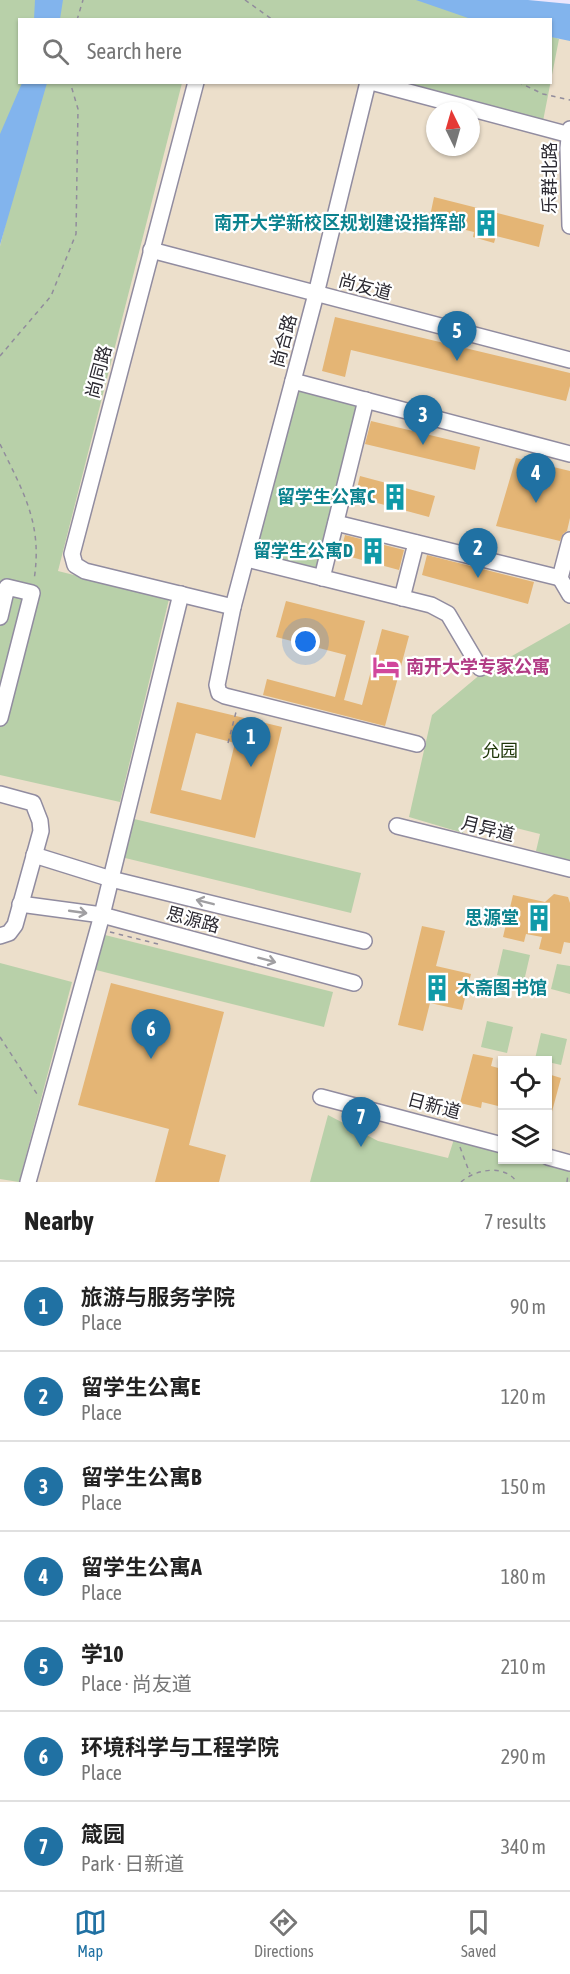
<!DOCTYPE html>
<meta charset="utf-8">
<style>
:root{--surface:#fff;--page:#f2f2f2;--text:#222;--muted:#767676;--line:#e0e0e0;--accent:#2071a3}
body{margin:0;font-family:"Asap Condensed","Noto Sans SC",sans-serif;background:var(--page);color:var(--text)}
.controls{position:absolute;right:18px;bottom:18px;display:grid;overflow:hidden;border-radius:0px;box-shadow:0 2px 4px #0004}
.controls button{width:54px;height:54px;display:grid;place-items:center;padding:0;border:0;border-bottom:2px solid var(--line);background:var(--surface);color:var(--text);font:30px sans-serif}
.compass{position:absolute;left:426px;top:102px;width:54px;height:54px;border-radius:50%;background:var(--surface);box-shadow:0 2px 4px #0004;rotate:355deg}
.you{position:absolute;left:306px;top:642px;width:21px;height:21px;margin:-15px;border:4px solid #fff;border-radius:50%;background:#1a73e8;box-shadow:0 0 0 9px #1a73e833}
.badge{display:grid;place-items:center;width:39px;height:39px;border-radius:50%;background:var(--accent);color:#fff;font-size:20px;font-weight:700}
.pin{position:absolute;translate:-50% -50px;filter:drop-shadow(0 2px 3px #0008)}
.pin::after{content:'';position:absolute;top:32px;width:21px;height:18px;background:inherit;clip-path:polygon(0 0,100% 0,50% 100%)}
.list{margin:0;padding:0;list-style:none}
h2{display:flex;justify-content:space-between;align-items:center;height:78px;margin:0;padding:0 24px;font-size:26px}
h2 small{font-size:20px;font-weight:400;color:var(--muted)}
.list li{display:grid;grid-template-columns:39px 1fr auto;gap:18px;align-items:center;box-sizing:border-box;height:90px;padding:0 24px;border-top:2px solid var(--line)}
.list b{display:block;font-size:22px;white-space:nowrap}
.list p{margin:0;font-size:20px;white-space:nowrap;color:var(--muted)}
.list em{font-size:20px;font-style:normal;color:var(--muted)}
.icon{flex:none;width:33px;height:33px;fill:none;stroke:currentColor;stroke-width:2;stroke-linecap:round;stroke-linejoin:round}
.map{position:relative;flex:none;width:570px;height:1182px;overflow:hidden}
.search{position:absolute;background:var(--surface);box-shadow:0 2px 4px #0004;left:18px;right:18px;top:18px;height:66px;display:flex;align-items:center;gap:15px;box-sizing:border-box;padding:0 21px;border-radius:0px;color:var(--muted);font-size:22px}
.sheet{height:708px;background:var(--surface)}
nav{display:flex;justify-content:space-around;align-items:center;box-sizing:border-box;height:84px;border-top:2px solid var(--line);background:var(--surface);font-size:16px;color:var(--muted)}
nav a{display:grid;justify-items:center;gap:3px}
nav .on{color:var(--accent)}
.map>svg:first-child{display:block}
</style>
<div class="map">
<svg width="570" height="1182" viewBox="0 0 570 1182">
<rect width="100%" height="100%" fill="#ede7fd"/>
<!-- education -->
<path fill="#ecdfcb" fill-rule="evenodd" d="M 472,0 L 570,18 L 570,1182 L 0,1182 L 0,202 L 31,83 L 550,82 L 550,20 ZM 435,111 L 471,111 L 471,147 L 435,147 ZM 502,1060 L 548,1060 L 548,1160 L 502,1160 Z"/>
<!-- green -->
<g fill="#b8d0a9">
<polygon points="0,0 50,0 45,19 20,20 20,82 28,83 0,191"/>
<polygon points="62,0 425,0 492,20 57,20"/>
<polygon points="551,36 559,39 543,121 394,83 550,82"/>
<polygon points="41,83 182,83 58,571 169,599 120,802 0,775 0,246"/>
<polygon points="298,389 361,405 318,571 255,555"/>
<polygon points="570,623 570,861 536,851 540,834 467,816 463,833 409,817 432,715 482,673"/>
<polygon points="130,818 361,873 351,913 121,857"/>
<polygon points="101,934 333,992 324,1027 92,969"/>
<polygon points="503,949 530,955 524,981 497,975"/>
<polygon points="0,963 72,982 19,1182 0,1179"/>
<polygon points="557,964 570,966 570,994 551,989"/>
<polygon points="487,1021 513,1027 507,1053 481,1047"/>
<polygon points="541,1033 567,1039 561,1065 535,1059"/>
<path d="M 328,1115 L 378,1141 L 448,1158 L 454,1139 L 502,1152 L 502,1160 C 526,1160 548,1163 570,1172 L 570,1182 L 310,1182 Z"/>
</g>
<!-- water -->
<g fill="#82b4ed">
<polygon points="35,0 63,0 60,19 34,19"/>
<polygon points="416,0 528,0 570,4 570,41 551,37 550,20 471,19"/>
<polygon points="22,83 47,83 0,245 0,134"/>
</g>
<!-- building -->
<g fill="#e4b575" fill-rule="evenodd">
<polygon points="434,197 544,225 539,247 496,236 494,243 473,237 474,232 429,221"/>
<polygon points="335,317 570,373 570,386 566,401 351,350 345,377 322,371"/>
<polygon points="371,421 480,447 475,470 365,444"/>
<polygon points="516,458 570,471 570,518 567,531 563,534 560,541 496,526"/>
<polygon points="360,476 435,496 429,517 355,497"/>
<polygon points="345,535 404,550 399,570 340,554"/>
<polygon points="427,555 534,582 528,604 422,575"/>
<polygon points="286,601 365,621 344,700 362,705 382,629 409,636 385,726 263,695 267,679 335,697 346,655 276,637"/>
<path d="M 177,702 L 282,727 L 255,838 L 150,813 ZM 196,733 L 235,743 L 221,800 L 181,790 Z"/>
<polygon points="554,894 568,897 570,903 570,943 564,942 561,954 539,949 542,937 526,934 524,942 503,937 513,895 545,902"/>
<polygon points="422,926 445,931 436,966 471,974 462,1010 430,1003 423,1031 398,1025"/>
<polygon points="111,983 224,1012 189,1145 226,1155 219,1182 155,1182 169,1129 78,1105"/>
<polygon points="473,1054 493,1058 491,1066 502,1069 502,1107 482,1102 481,1108 460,1103"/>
<polygon points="548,1074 561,1078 550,1119 548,1118"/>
</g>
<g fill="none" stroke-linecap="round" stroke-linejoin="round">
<defs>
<g id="minor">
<polyline points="196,82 72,554 75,565 85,571 233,607"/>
<polyline points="368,82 316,294 233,607 217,685 219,693 225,696 417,744"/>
<polyline points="371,82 570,135"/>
<polyline points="570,129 568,148 570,226"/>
<polyline points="151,250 570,360"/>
<polyline points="293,381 570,454"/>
<polyline points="336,523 560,578"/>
<polyline points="570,540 560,578 570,595"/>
<polyline points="247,559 431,605 448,614 480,668"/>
<polyline points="322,578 366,400"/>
<polyline points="402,598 416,543"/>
<polyline points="0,617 7,587 32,593 0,718"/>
<polyline points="0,794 33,803 40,821 41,831 15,925 9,933 0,936"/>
<polyline points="397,826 570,869"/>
<polyline points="34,855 111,879 364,941"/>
<polyline points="20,904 102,915 354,983"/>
<polyline points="321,1097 502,1145"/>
<polyline points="548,1157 570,1163"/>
<polyline points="28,1182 102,915 181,594"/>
</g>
</defs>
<!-- minor casing -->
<use href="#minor" stroke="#918ca0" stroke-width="18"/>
<!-- path -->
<g stroke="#918c9c" stroke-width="1.5" stroke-dasharray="4.5 4.5" stroke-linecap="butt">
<polyline points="245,0 273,20"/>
<polyline points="77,20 83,0"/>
<polyline points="518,82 543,94 570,100"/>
<polyline points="0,356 51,296 76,234 78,109 70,82"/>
<path d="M 0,444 C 23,492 43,523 34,580"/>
<polyline points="228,743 236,712"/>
<polyline points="110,932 158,944"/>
<polyline points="0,1037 39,1097"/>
<polyline points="460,1147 470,1174"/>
<path d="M 461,1182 C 476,1169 504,1164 517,1182"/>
<polyline points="567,1182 568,1174"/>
</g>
<!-- minor -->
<use href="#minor" stroke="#fff" stroke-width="15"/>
</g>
<!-- one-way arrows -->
<defs><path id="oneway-shaft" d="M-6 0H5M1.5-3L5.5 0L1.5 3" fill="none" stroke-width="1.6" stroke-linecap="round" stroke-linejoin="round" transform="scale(1.5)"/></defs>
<g stroke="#a09fa2">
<use href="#oneway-shaft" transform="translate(205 902) rotate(-166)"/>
<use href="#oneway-shaft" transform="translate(78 912) rotate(8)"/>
<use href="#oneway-shaft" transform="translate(267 960) rotate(15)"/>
</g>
<!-- icons -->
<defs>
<symbol id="building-bare" viewBox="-9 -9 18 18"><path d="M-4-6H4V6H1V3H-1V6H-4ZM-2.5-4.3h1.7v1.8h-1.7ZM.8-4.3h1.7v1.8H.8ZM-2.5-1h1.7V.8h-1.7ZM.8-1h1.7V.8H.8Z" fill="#0f9aa8" stroke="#fff" stroke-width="2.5" paint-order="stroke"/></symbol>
<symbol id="hotel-bare" viewBox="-9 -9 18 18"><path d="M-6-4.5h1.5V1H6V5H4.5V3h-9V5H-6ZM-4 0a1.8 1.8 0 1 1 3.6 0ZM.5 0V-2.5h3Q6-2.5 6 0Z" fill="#d1479c" stroke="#fff" stroke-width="2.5" paint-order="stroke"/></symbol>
</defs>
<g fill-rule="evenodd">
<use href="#building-bare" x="467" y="204" width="38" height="38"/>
<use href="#building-bare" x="376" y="478" width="38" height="38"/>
<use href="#building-bare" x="354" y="532" width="38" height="38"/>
<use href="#hotel-bare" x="367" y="648" width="38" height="38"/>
<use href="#building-bare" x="520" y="899" width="38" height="38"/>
<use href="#building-bare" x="418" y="969" width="38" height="38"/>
</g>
<g text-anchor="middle" stroke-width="4.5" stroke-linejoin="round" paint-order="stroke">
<!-- street labels -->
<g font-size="18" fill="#2b2931" stroke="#fff">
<text transform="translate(550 178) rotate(-90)" y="6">乐群北路</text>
<text transform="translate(365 287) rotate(15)" y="6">尚友道</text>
<text transform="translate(284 341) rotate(-75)" y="6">尚合路</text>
<text transform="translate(99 372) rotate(-75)" y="6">尚同路</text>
<text transform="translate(488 829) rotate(14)" y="6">月异道</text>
<text transform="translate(193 920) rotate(15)" y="6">思源路</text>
<text transform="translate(434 1106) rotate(15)" y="6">日新道</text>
</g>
<!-- culture labels -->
<g font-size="18" font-weight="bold" fill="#0d838f" stroke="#fff" text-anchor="end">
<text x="466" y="229">南开大学新校区规划建设指挥部</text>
<text x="375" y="503">留学生公寓C</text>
<text x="353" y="557">留学生公寓D</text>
<text x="519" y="924">思源堂</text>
<text x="457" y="994" text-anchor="start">木斋图书馆</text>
</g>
<!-- hotel labels -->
<g font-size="18" font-weight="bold" fill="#b23c85" stroke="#fff" text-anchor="start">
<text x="406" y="673">南开大学专家公寓</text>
</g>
<!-- park labels -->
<g font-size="18" fill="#1e3608" stroke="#fff">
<text x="500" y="757">允园</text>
</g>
</g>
</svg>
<div class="controls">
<button><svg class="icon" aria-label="locate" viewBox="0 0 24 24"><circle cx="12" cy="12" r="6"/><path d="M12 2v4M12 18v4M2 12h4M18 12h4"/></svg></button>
<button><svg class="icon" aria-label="layers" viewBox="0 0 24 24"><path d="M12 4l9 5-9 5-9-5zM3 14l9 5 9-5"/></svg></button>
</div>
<svg class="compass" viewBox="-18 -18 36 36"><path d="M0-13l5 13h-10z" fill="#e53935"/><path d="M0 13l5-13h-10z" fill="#767676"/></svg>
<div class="you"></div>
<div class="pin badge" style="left:251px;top:767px">1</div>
<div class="pin badge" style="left:478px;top:578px">2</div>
<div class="pin badge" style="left:423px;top:445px">3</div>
<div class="pin badge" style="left:536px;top:503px">4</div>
<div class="pin badge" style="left:457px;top:361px">5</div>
<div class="pin badge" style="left:151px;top:1059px">6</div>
<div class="pin badge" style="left:361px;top:1147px">7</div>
<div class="search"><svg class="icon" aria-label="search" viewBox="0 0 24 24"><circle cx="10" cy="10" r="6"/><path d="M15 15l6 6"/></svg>Search here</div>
</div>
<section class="sheet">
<h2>Nearby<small>7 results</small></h2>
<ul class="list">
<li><span class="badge">1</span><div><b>旅游与服务学院</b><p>Place</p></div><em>90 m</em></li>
<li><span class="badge">2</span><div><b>留学生公寓E</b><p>Place</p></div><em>120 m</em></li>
<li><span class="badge">3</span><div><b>留学生公寓B</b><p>Place</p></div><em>150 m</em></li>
<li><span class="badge">4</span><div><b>留学生公寓A</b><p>Place</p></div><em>180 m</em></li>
<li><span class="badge">5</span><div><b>学10</b><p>Place · 尚友道</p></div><em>210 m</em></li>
<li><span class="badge">6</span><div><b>环境科学与工程学院</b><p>Place</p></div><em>290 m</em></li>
<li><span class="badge">7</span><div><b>箴园</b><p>Park · 日新道</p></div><em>340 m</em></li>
</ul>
</section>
<nav>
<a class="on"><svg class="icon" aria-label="map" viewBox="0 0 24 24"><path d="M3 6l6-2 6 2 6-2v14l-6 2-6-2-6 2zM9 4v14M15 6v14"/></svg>Map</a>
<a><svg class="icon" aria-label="directions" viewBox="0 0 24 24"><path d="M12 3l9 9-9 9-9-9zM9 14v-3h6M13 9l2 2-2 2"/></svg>Directions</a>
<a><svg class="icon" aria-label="saved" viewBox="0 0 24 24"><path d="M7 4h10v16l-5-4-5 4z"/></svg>Saved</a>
</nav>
